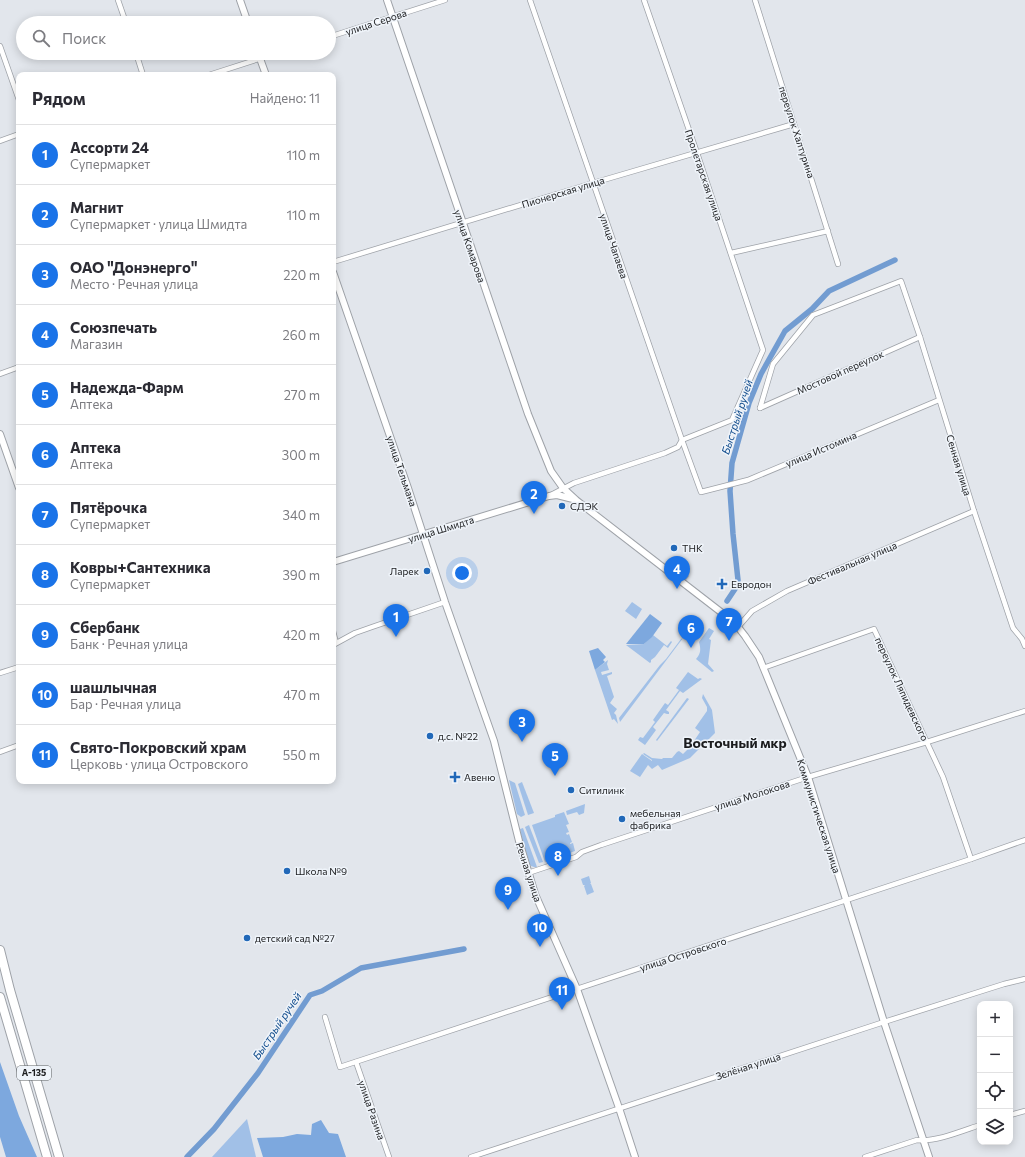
<!DOCTYPE html>
<html lang="ru">
<meta charset="utf-8">
<style>
:root{--surface:#fff;--page:#f2f2f3;--text:#2b2b33;--muted:#7c7c81;--line:#e1e1e2;--accent:#1a73e8}
body{margin:0;font-family:Commissioner,sans-serif;background:var(--page);color:var(--text)}
.controls{position:absolute;right:12px;bottom:12px;display:grid;overflow:hidden;border-radius:8px;box-shadow:0 2px 10px #0003}
.controls button{width:36px;height:36px;display:grid;place-items:center;padding:0;border:0;border-bottom:1px solid var(--line);background:var(--surface);color:var(--text);font:20px sans-serif}
.you{position:absolute;left:462px;top:573px;width:14px;height:14px;margin:-10px;border:3px solid #fff;border-radius:50%;background:#1a73e8;box-shadow:0 0 0 6px #1a73e833}
.badge{display:grid;place-items:center;width:26px;height:26px;border-radius:50%;background:var(--accent);color:#fff;font-size:13px;font-weight:700}
.pin{position:absolute;translate:-50% -33px;filter:drop-shadow(0 1px 2px #0008)}
.pin::after{content:'';position:absolute;top:21px;width:14px;height:12px;background:inherit;clip-path:polygon(0 0,100% 0,50% 100%)}
.list{margin:0;padding:0;list-style:none}
h2{display:flex;justify-content:space-between;align-items:center;height:52px;margin:0;padding:0 16px;font-size:17px}
h2 small{font-size:13px;font-weight:400;color:var(--muted)}
.list li{display:grid;grid-template-columns:26px 1fr auto;gap:12px;align-items:center;box-sizing:border-box;height:60px;padding:0 16px;border-top:1px solid var(--line)}
.list b{display:block;font-size:15px;white-space:nowrap}
.list p{margin:0;font-size:13px;white-space:nowrap;color:var(--muted)}
.list em{font-size:13px;font-style:normal;color:var(--muted)}
.icon{flex:none;width:22px;height:22px;fill:none;stroke:currentColor;stroke-width:2;stroke-linecap:round;stroke-linejoin:round}
.map{position:relative;flex:none;width:1025px;height:1157px;overflow:hidden}
.search{position:absolute;background:var(--surface);box-shadow:0 2px 10px #0003;left:16px;top:16px;width:320px;height:44px;display:flex;align-items:center;gap:10px;box-sizing:border-box;padding:0 14px;border-radius:22px;color:var(--muted);font-size:15px}
.panel{position:absolute;background:var(--surface);box-shadow:0 2px 10px #0003;left:16px;top:72px;width:320px;height:712px;border-radius:8px}
.map>svg:first-child{display:block}
</style>
<div class="map">
<svg width="1025" height="1157" viewBox="0 0 1025 1157">
<rect width="100%" height="100%" fill="#e2e6ec"/>
<!-- green -->
<g fill="#a1c0e7">
<polygon points="674,563 678,565 689,576 686,580 673,571 671,566"/>
<polygon points="632,602 642,609 636,619 625,611"/>
<path d="M 709,628 L 714,631 L 709,639 L 711,640 L 708,664 L 714,671 L 712,672 L 696,659 C 701,653 701,650 699,642 Z"/>
<polygon points="653,635 667,646 671,641 672,642 668,648 664,645 655,657 651,660 651,662 650,663 626,645 644,644"/>
<polygon points="683,638 620,722 619,718 660,665 666,659 681,639"/>
<polygon points="608,660 607,664 609,670 601,672 602,675 612,672 612,674 607,676 614,697 610,703 617,709 614,713 616,715 618,724 614,719 612,720 595,670"/>
<polygon points="688,672 698,679 700,678 702,679 683,693 680,691 666,710 669,712 669,714 667,714 664,713 653,727 656,730 645,745 638,740 640,737 643,738 655,722 653,720 665,703 668,705 679,690 676,688"/>
<polygon points="703,694 712,710 715,733 690,758 662,770 658,765 652,769 648,765 640,777 630,771 642,754 652,761 652,760 643,754 644,753 652,758 662,759 663,758 672,758 677,752 679,751 683,754 691,746 689,743 692,744 700,732 695,728 707,711 707,707 702,698"/>
<polygon points="687,698 689,699 657,741 656,740"/>
<polygon points="509,780 515,783 525,815 521,817 517,814"/>
<polygon points="522,782 534,813 528,815 518,784"/>
<polygon points="585,804 584,813 579,815 577,812 567,815 566,811"/>
<polygon points="564,812 569,824 566,825 569,832 566,833 567,835 569,834 572,842 570,843 570,844 573,843 575,851 545,862 532,825 555,817 555,815"/>
<polygon points="529,825 543,862 539,863 525,827"/>
<path d="M 523,828 L 537,867 C 535,867 533,867 531,866 C 526,863 521,836 520,829 Z"/>
<polygon points="589,876 591,883 590,883 591,884 594,892 587,895 584,886 585,885 583,885 581,879"/>
<polygon points="247,1119 256,1157 212,1157"/>
</g>
<!-- forest -->
<g fill="#7da8de">
<polygon points="650,614 662,623 652,637 644,644 626,644"/>
<polygon points="598,648 606,657 603,660 605,662 595,670 589,651"/>
<polygon points="0,1062 19,1116 37,1157 6,1157 0,1137"/>
<polygon points="321,1120 329,1133 338,1134 346,1157 263,1157 257,1138 283,1137 297,1134 311,1135 312,1124"/>
</g>
<g fill="none" stroke-linecap="round" stroke-linejoin="round">
<!-- canal -->
<g stroke="#729cd1" stroke-width="5.5">
<polyline points="727,601 737,586 738,580 733,534 730,491 732,463 749,403 761,374 785,331 812,309 829,291 895,260"/>
<polyline points="187,1157 214,1129 258,1073 310,995 322,991 361,968 464,949"/>
</g>
<defs>
<g id="street">
<polyline points="118,0 126,23"/>
<polyline points="530,0 682,440 701,492 748,480 939,400"/>
<polyline points="755,0 838,264"/>
<polyline points="329,37 445,0"/>
<polyline points="0,46 19,100"/>
<polyline points="136,53 143,75"/>
<polyline points="209,75 277,53"/>
<polyline points="0,141 19,134"/>
<polyline points="731,253 828,231"/>
<polyline points="333,262 593,183 794,124"/>
<polyline points="0,374 19,367"/>
<polyline points="760,408 773,364 813,315 901,281 920,337 974,511 1013,628 1022,639 1025,646"/>
<polyline points="760,408 920,337"/>
<polyline points="551,495 574,483 665,453 678,447 682,440 732,420 763,350 697,153 644,0"/>
<polyline points="738,627 752,611 787,591 974,511"/>
<polyline points="333,631 336,643"/>
<polyline points="333,645 355,633 372,627 445,602"/>
<polyline points="763,668 874,629 943,777 971,859"/>
<polyline points="0,673 19,667"/>
<polyline points="0,752 19,745"/>
<polyline points="528,873 576,857 582,852 601,845 808,777 927,742 1025,711"/>
<polyline points="325,1017 340,1067 971,859 1025,840"/>
<polyline points="356,1062 389,1157"/>
<polyline points="1010,1115 1025,1111"/>
<polyline points="471,1157 884,1022 1004,984 1025,979"/>
<path d="M 865,1157 L 917,1140 C 936,1142 962,1131 980,1125"/>
</g>
<g id="secondary">
<polyline points="240,0 248,23"/>
<polyline points="387,0 528,414 551,471 563,488 576,500 726,616 738,627 745,636 759,657 808,777 884,1022 929,1157"/>
<polyline points="258,53 266,75"/>
<polyline points="333,272 408,488 445,602 494,741 519,841 535,894 577,989 619,1108 635,1157"/>
<polyline points="0,434 19,488"/>
<polyline points="333,562 549,496 557,495 573,499"/>
</g>
<g id="highway">
<polyline points="0,950 10,990 59,1157"/>
<polyline points="0,997 47,1157"/>
</g>
</defs>
<!-- street casing -->
<use href="#street" stroke="#9ea2a8" stroke-width="6"/>
<!-- secondary casing -->
<use href="#secondary" stroke="#9ea2a8" stroke-width="8"/>
<!-- highway casing -->
<use href="#highway" stroke="#9ea2a8" stroke-width="10"/>
<!-- street -->
<use href="#street" stroke="#fff" stroke-width="4.5"/>
<!-- secondary -->
<use href="#secondary" stroke="#fff" stroke-width="6"/>
<!-- highway -->
<use href="#highway" stroke="#fff" stroke-width="8"/>
</g>
<!-- markers -->
<g fill="#2168b8" stroke="#eff4fa" stroke-width="1.5">
<circle cx="562" cy="506" r="4"/>
<circle cx="674" cy="548" r="4"/>
<circle cx="427" cy="571" r="4"/>
<path d="M720 578h4v4h4v4h-4v4h-4v-4h-4v-4h4z"/>
<circle cx="430" cy="736" r="4"/>
<path d="M453 771h4v4h4v4h-4v4h-4v-4h-4v-4h4z"/>
<circle cx="571" cy="790" r="4"/>
<circle cx="622" cy="819" r="4"/>
<circle cx="287" cy="871" r="4"/>
<circle cx="247" cy="938" r="4"/>
</g>
<g text-anchor="middle" stroke-width="3" stroke-linejoin="round" paint-order="stroke">
<!-- shield labels -->
<rect fill="#eff4fa" stroke="#5b5e61" stroke-width="1" x="17" y="1066" width="34" height="14" rx="3"/>
<g font-size="9" font-weight="bold" fill="#1c1d1f">
<text x="34" y="1076">А-135</text>
</g>
<!-- street labels -->
<g font-size="10" fill="#1c1d1f" stroke="#eff4fa">
<text transform="translate(376 22) rotate(-18)" y="4">улица Серова</text>
<text transform="translate(797 132) rotate(72)" y="4">переулок Халтурина</text>
<text transform="translate(704 175) rotate(71)" y="4">Пролетарская улица</text>
<text transform="translate(563 192) rotate(-17)" y="4">Пионерская улица</text>
<text transform="translate(470 246) rotate(71)" y="4">улица Комарова</text>
<text transform="translate(614 246) rotate(71)" y="4">улица Чапаева</text>
<text transform="translate(840 372) rotate(-24)" y="4">Мостовой переулок</text>
<text transform="translate(821 449) rotate(-23)" y="4">улица Истомина</text>
<text transform="translate(959 465) rotate(73)" y="4">Сенная улица</text>
<text transform="translate(402 471) rotate(71)" y="4">улица Тельмана</text>
<text transform="translate(441 529) rotate(-17)" y="4">улица Шмидта</text>
<text transform="translate(852 563) rotate(-23)" y="4">Фестивальная улица</text>
<text transform="translate(902 689) rotate(65)" y="4">переулок Ляпидевского</text>
<text transform="translate(752 795) rotate(-18)" y="4">улица Молокова</text>
<text transform="translate(819 816) rotate(72)" y="4">Коммунистическая улица</text>
<text transform="translate(529 872) rotate(72)" y="4">Речная улица</text>
<text transform="translate(683 954) rotate(-18)" y="4">улица Островского</text>
<text transform="translate(748 1066) rotate(-18)" y="4">Зелёная улица</text>
<text transform="translate(372 1110) rotate(71)" y="4">улица Разина</text>
</g>
<!-- poi labels -->
<g font-size="10" fill="#1c1d1f" stroke="#eff4fa" text-anchor="start">
<text x="570" y="510">СДЭК</text>
<text x="682" y="552">ТНК</text>
<text x="419" y="575" text-anchor="end">Ларек</text>
<text x="731" y="588">Евродон</text>
<text x="438" y="740">д.с. №22</text>
<text x="464" y="781">Авеню</text>
<text x="579" y="794">Ситилинк</text>
<text x="630" y="817">мебельная<tspan x="630" dy="12">фабрика</tspan></text>
<text x="295" y="875">Школа №9</text>
<text x="255" y="942">детский сад №27</text>
</g>
<!-- water labels -->
<g font-size="11" font-style="italic" fill="#114c8c" stroke="#eff4fa">
<text transform="translate(737 417) rotate(-72)" y="4">Быстрый ручей</text>
<text transform="translate(277 1026) rotate(-56)" y="4">Быстрый ручей</text>
</g>
<!-- district labels -->
<g font-size="14" font-weight="bold" fill="#1c1d1f" stroke="#eff4fa">
<text x="735" y="748">Восточный мкр</text>
</g>
</g>
</svg>
<div class="controls">
<button>+</button>
<button>−</button>
<button><svg class="icon" aria-label="locate" viewBox="0 0 24 24"><circle cx="12" cy="12" r="6"/><path d="M12 2v4M12 18v4M2 12h4M18 12h4"/></svg></button>
<button><svg class="icon" aria-label="layers" viewBox="0 0 24 24"><path d="M12 4l9 5-9 5-9-5zM3 14l9 5 9-5"/></svg></button>
</div>
<div class="you"></div>
<div class="pin badge" style="left:396px;top:637px">1</div>
<div class="pin badge" style="left:534px;top:514px">2</div>
<div class="pin badge" style="left:522px;top:742px">3</div>
<div class="pin badge" style="left:677px;top:589px">4</div>
<div class="pin badge" style="left:555px;top:776px">5</div>
<div class="pin badge" style="left:691px;top:648px">6</div>
<div class="pin badge" style="left:729px;top:641px">7</div>
<div class="pin badge" style="left:558px;top:876px">8</div>
<div class="pin badge" style="left:508px;top:910px">9</div>
<div class="pin badge" style="left:540px;top:947px">10</div>
<div class="pin badge" style="left:562px;top:1010px">11</div>
<div class="search"><svg class="icon" aria-label="search" viewBox="0 0 24 24"><circle cx="10" cy="10" r="6"/><path d="M15 15l6 6"/></svg>Поиск</div>
<section class="panel">
<h2>Рядом<small>Найдено: 11</small></h2>
<ul class="list">
<li><span class="badge">1</span><div><b>Ассорти 24</b><p>Супермаркет</p></div><em>110 m</em></li>
<li><span class="badge">2</span><div><b>Магнит</b><p>Супермаркет · улица Шмидта</p></div><em>110 m</em></li>
<li><span class="badge">3</span><div><b>ОАО &quot;Донэнерго&quot;</b><p>Место · Речная улица</p></div><em>220 m</em></li>
<li><span class="badge">4</span><div><b>Союзпечать</b><p>Магазин</p></div><em>260 m</em></li>
<li><span class="badge">5</span><div><b>Надежда-Фарм</b><p>Аптека</p></div><em>270 m</em></li>
<li><span class="badge">6</span><div><b>Аптека</b><p>Аптека</p></div><em>300 m</em></li>
<li><span class="badge">7</span><div><b>Пятёрочка</b><p>Супермаркет</p></div><em>340 m</em></li>
<li><span class="badge">8</span><div><b>Ковры+Сантехника</b><p>Супермаркет</p></div><em>390 m</em></li>
<li><span class="badge">9</span><div><b>Сбербанк</b><p>Банк · Речная улица</p></div><em>420 m</em></li>
<li><span class="badge">10</span><div><b>шашлычная</b><p>Бар · Речная улица</p></div><em>470 m</em></li>
<li><span class="badge">11</span><div><b>Свято-Покровский храм</b><p>Церковь · улица Островского</p></div><em>550 m</em></li>
</ul>
</section>
</div>
